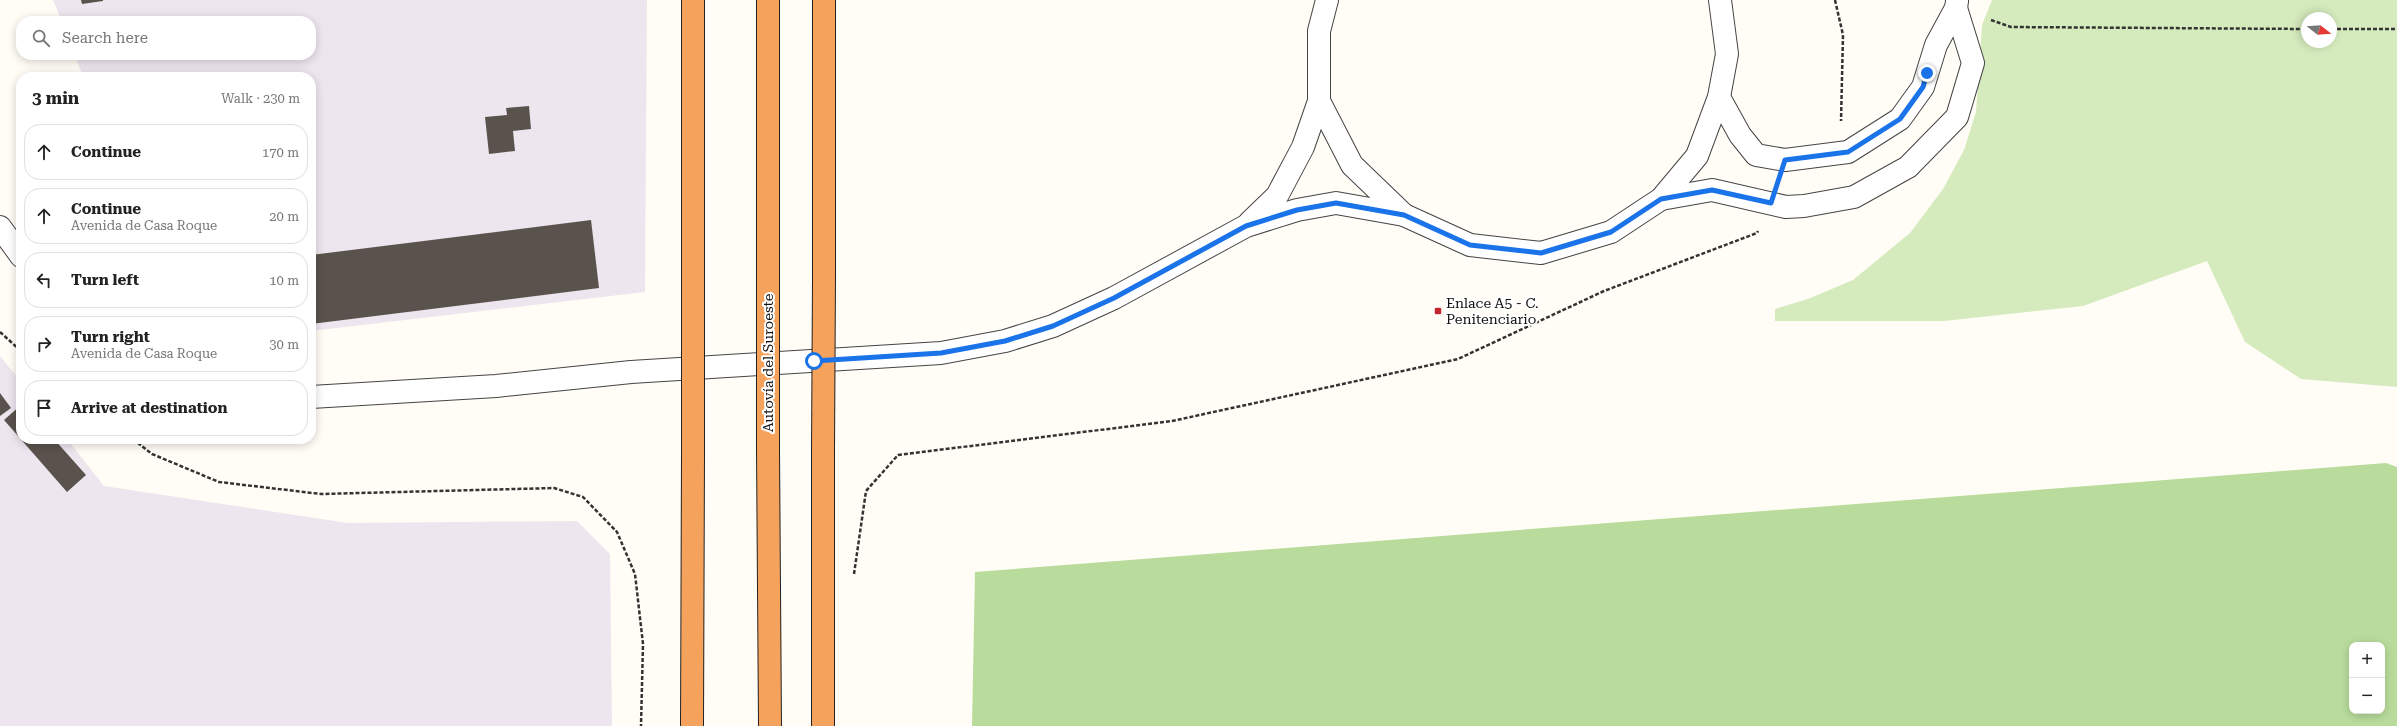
<!DOCTYPE html>
<meta charset="utf-8">
<style>
:root{--surface:#fff;--page:#f2f2f2;--text:#222;--muted:#767676;--line:#e0e0e0}
body{margin:0;font-family:"Roboto Serif",serif;background:var(--page);color:var(--text)}
.controls{position:absolute;right:12px;bottom:12px;display:grid;overflow:hidden;border-radius:8px;box-shadow:0 2px 10px #0003}
.controls button{width:36px;height:36px;display:grid;place-items:center;padding:0;border:0;border-bottom:1px solid var(--line);background:var(--surface);color:var(--text);font:20px sans-serif}
.compass{position:absolute;left:2301px;top:12px;width:36px;height:36px;border-radius:50%;background:var(--surface);box-shadow:0 2px 10px #0003;rotate:107deg}
.stop{position:absolute;width:12px;height:12px;margin:-9px;border:3px solid #1a73e8;border-radius:50%;background:#fff}
.stop.end{background:#1a73e8;border-color:#fff;box-shadow:0 1px 4px #0008}
.list{margin:0;padding:0;list-style:none}
h2{display:flex;justify-content:space-between;align-items:center;height:52px;margin:0;padding:0 16px;font-size:17px}
h2 small{font-size:13px;font-weight:400;color:var(--muted)}
.list li{display:grid;grid-template-columns:26px 1fr auto;gap:12px;align-items:center;box-sizing:border-box;height:56px;margin:0 8px 8px;padding:0 8px;border:1px solid var(--line);border-radius:16px}
.list b{display:block;font-size:15px;white-space:nowrap}
.list p{margin:0;font-size:13px;white-space:nowrap;color:var(--muted)}
.list em{font-size:13px;font-style:normal;color:var(--muted)}
.icon{flex:none;width:22px;height:22px;fill:none;stroke:currentColor;stroke-width:2;stroke-linecap:round;stroke-linejoin:round}
.map{position:relative;flex:none;width:2397px;height:726px;overflow:hidden}
.search{position:absolute;background:var(--surface);box-shadow:0 2px 10px #0003;left:16px;top:16px;width:300px;height:44px;display:flex;align-items:center;gap:10px;box-sizing:border-box;padding:0 14px;border-radius:16px;color:var(--muted);font-size:15px}
.panel{position:absolute;background:var(--surface);box-shadow:0 2px 10px #0003;left:16px;top:72px;width:300px;height:372px;border-radius:16px}
.map>svg:first-child{display:block}
</style>
<div class="map">
<svg width="2397" height="726" viewBox="0 0 2397 726">
<rect width="100%" height="100%" fill="#fffdf5"/>
<!-- industrial -->
<g fill="#eee6ef">
<polygon points="53,0 647,0 645,292 311,331 311,77 83,77 75,55 311,55 311,21 62,21"/>
<polygon points="0,356 21,382 21,439 67,439 104,486 348,523 577,521 610,554 612,726 0,726"/>
</g>
<!-- green -->
<path fill="#d5ebbd" fill-rule="evenodd" d="M 1992,0 L 2397,0 L 2397,387 L 2301,379 L 2245,342 L 2207,261 L 2083,306 L 1944,321 L 1775,321 L 1775,309 L 1808,299 L 1853,280 L 1910,233 L 1943,189 L 1964,150 L 1976,112 L 1982,25 ZM 2307,18 L 2331,18 L 2331,42 L 2307,42 Z"/>
<!-- forest -->
<path fill="#b9dc9c" fill-rule="evenodd" d="M 2386,463 L 2397,467 L 2397,726 L 972,726 L 975,572 ZM 2352,645 L 2382,645 L 2382,711 L 2352,711 Z"/>
<!-- building -->
<g fill="#5a524d">
<polygon points="81,0 103,0 103,1 82,4"/>
<polygon points="529,106 531,129 513,131 515,151 489,154 485,117 507,115 506,108"/>
<polygon points="591,220 599,288 311,324 311,255"/>
<polygon points="0,393 11,408 0,416"/>
<polygon points="21,405 21,439 54,439 86,475 67,492 4,420"/>
</g>
<g fill="none" stroke-linecap="round" stroke-linejoin="round">
<defs>
<g id="minor">
<polyline points="1719,97 1740,135 1756,155 1785,160 1848,152 1900,119 1923,87 1936,45 1956,8 1957,1"/>
<polyline points="1661,199 1712,190 1786,207 1804,206 1854,197 1908,167 1957,117 1973,63 1956,8"/>
</g>
<g id="tertiary">
<polyline points="1319,101 1352,165 1404,215 1470,245 1541,253 1611,232 1661,199 1697,156 1719,97 1727,54 1720,0"/>
<polyline points="1250,222 1277,196 1303,147 1319,101 1319,31 1327,0"/>
<polyline points="0,227 21,256"/>
<polyline points="311,397 496,386 631,372 941,353 1005,341 1053,326 1114,298 1246,226 1297,210 1336,203 1404,215"/>
</g>
<g id="motorway">
<polyline points="693,0 693,282"/>
<polyline points="768,0 768,276"/>
<polyline points="824,278 824,0"/>
<polyline points="768,450 770,726"/>
<polyline points="823,450 823,726"/>
<polyline points="692,726 693,456"/>
</g>
</defs>
<!-- minor casing -->
<use href="#minor" stroke="#444" stroke-width="24"/>
<!-- tertiary casing -->
<use href="#tertiary" stroke="#444" stroke-width="24"/>
<!-- motorway casing -->
<use href="#motorway" stroke="#222" stroke-width="24"/>
<!-- path -->
<g stroke="#333" stroke-width="2.5" stroke-dasharray="4 2" stroke-linecap="butt">
<polyline points="1835,0 1843,35 1841,121"/>
<polyline points="1991,20 2011,27 2307,29"/>
<polyline points="2331,29 2397,29"/>
<polyline points="0,332 21,351"/>
<polyline points="133,439 152,454 219,482 321,494 554,488 583,497 617,532 635,574 643,644 641,726"/>
<polyline points="854,574 866,491 898,455 1172,421 1458,359 1604,291 1757,233 1758,231"/>
</g>
<!-- minor -->
<use href="#minor" stroke="#fff" stroke-width="22"/>
<!-- tertiary -->
<use href="#tertiary" stroke="#fff" stroke-width="22"/>
<!-- motorway -->
<use href="#motorway" stroke="#f5a25d" stroke-width="22"/>
<defs>
<g id="motorway-bridge">
<polyline points="768,450 768,276"/>
<polyline points="823,450 824,278"/>
<polyline points="693,456 693,282"/>
</g>
</defs>
<!-- motorway-bridge casing -->
<use href="#motorway-bridge" stroke="#222" stroke-width="24" stroke-linecap="butt"/>
<!-- motorway-bridge -->
<use href="#motorway-bridge" stroke="#f5a25d" stroke-width="22"/>
</g>
<g fill="none" stroke-linecap="round" stroke-linejoin="round">
<!-- route -->
<polyline stroke="#1a73e8" stroke-width="5" points="814,361 941,353 1005,341 1053,326 1114,298 1246,226 1297,210 1336,203 1404,215 1470,245 1541,253 1611,232 1661,199 1712,190 1771,203 1785,160 1848,152 1900,119 1923,87 1927,73"/>
</g>
<!-- markers -->
<rect fill="#c4262e" stroke="#fff" stroke-width="1.5" x="1434" y="307" width="8" height="8" rx="2"/>
<g text-anchor="middle" stroke-width="4" stroke-linejoin="round" paint-order="stroke">
<!-- poi labels -->
<g font-size="14" fill="#111" stroke="#fff" text-anchor="start">
<text x="1446" y="308">Enlace A5 - C.<tspan x="1446" dy="16">Penitenciario</tspan></text>
</g>
<!-- street labels -->
<g font-size="14" fill="#111" stroke="#fff">
<text transform="translate(768 363) rotate(-90)" y="5">Autovía del Suroeste</text>
</g>
</g>
</svg>
<div class="controls">
<button>+</button>
<button>−</button>
</div>
<svg class="compass" viewBox="-18 -18 36 36"><path d="M0-13l5 13h-10z" fill="#e53935"/><path d="M0 13l5-13h-10z" fill="#767676"/></svg>
<div class="stop" style="left:814px;top:361px"></div>
<div class="stop end" style="left:1927px;top:73px"></div>
<div class="search"><svg class="icon" aria-label="search" viewBox="0 0 24 24"><circle cx="10" cy="10" r="6"/><path d="M15 15l6 6"/></svg>Search here</div>
<section class="panel">
<h2>3 min<small>Walk · 230 m</small></h2>
<ul class="list">
<li><svg class="icon" aria-label="ahead" viewBox="0 0 24 24"><path d="M12 20V5M6 11l6-6 6 6"/></svg><div><b>Continue</b></div><em>170 m</em></li>
<li><svg class="icon" aria-label="ahead" viewBox="0 0 24 24"><path d="M12 20V5M6 11l6-6 6 6"/></svg><div><b>Continue</b><p>Avenida de Casa Roque</p></div><em>20 m</em></li>
<li><svg class="icon" aria-label="left" viewBox="0 0 24 24"><path d="M17 20v-9H6M10 6l-5 5 5 5"/></svg><div><b>Turn left</b></div><em>10 m</em></li>
<li><svg class="icon" aria-label="right" viewBox="0 0 24 24"><path d="M7 20v-9h11M14 6l5 5-5 5"/></svg><div><b>Turn right</b><p>Avenida de Casa Roque</p></div><em>30 m</em></li>
<li><svg class="icon" aria-label="arrive" viewBox="0 0 24 24"><path d="M6 21V4h12l-3 4 3 4H6"/></svg><div><b>Arrive at destination</b></div></li>
</ul>
</section>
</div>
